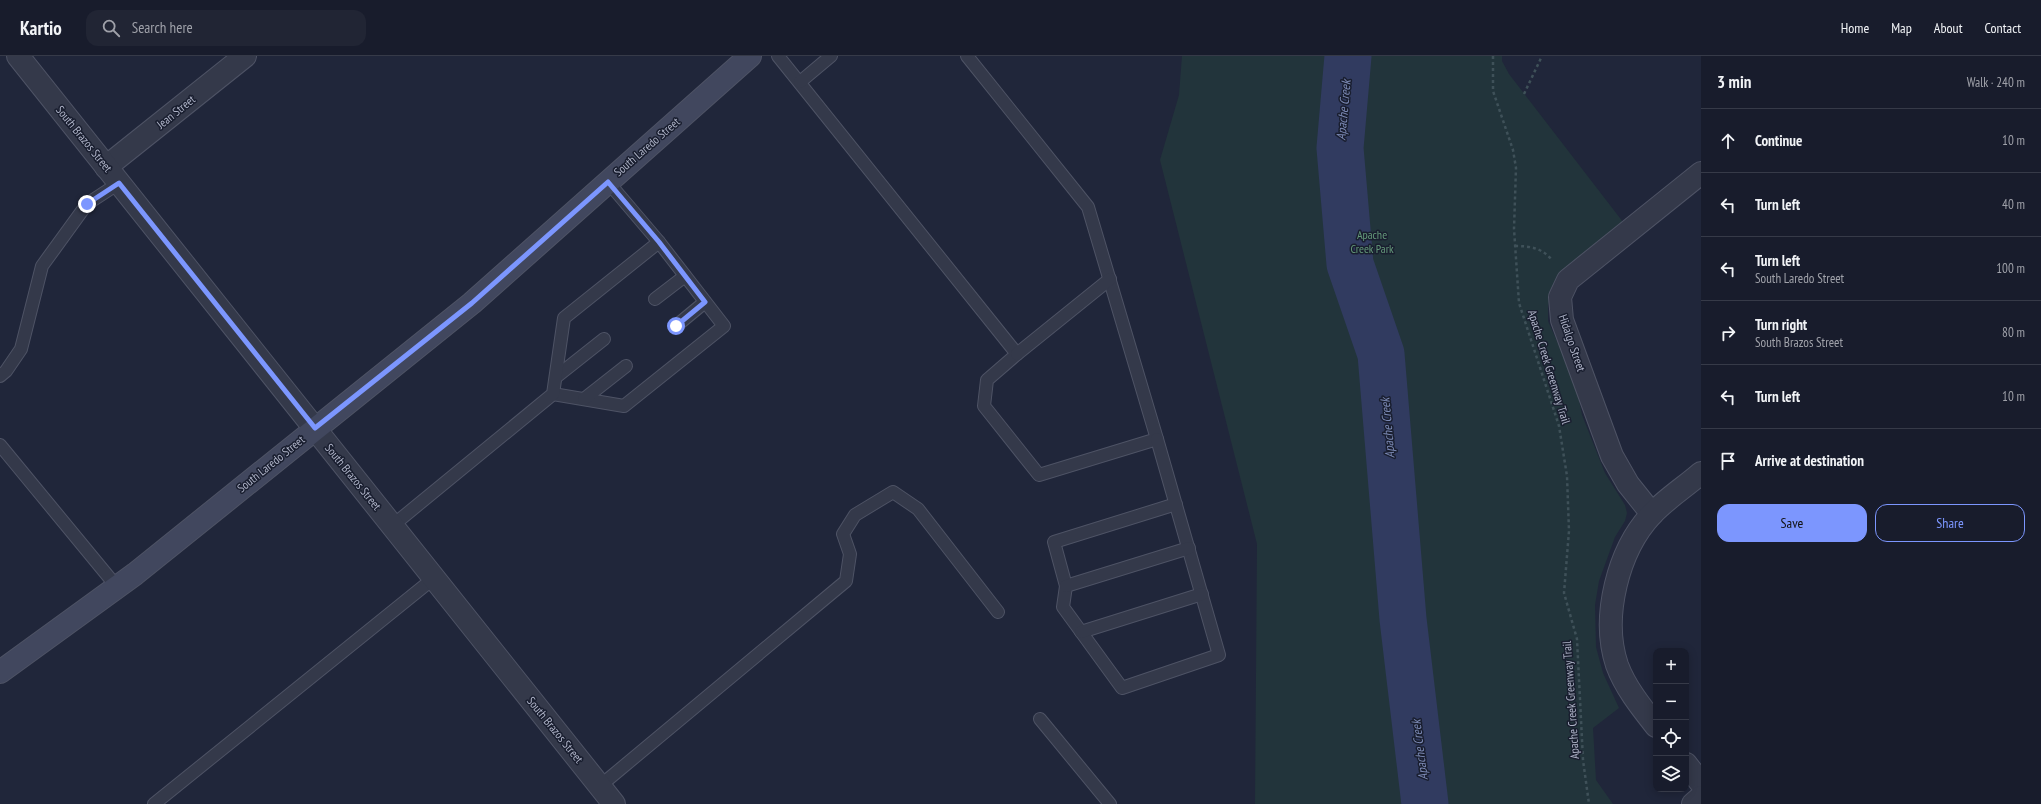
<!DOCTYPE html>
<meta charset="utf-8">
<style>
:root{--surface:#181c2c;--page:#212534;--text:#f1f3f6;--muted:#9fa1a9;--line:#363a48;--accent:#7c96fe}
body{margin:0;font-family:"PT Sans Narrow",sans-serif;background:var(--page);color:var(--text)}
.controls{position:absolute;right:12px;bottom:12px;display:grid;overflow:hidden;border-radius:8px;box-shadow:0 2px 10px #0003}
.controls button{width:36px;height:36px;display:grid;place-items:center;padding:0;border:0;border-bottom:1px solid var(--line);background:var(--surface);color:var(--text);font:20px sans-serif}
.stop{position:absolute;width:12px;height:12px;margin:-9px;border:3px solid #7c96fe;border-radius:50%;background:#fff}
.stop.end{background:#7c96fe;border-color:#fff;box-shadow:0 1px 4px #0008}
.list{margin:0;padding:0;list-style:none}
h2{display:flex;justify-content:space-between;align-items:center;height:52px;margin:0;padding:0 16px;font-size:17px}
h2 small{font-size:13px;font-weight:400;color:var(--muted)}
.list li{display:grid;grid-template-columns:26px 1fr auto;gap:12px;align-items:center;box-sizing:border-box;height:64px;padding:0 16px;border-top:1px solid var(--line)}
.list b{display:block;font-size:15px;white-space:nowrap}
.list p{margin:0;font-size:13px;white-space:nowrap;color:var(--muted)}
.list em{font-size:13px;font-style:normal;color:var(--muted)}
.actions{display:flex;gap:8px;padding:12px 16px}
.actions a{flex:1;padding:9px 0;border:1px solid var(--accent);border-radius:12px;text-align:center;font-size:14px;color:var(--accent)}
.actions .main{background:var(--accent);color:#111}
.icon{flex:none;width:22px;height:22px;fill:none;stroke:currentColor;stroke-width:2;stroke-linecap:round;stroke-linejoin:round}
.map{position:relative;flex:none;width:1701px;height:748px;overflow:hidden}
header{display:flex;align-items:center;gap:24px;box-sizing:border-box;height:56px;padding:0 20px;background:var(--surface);border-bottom:1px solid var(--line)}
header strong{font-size:19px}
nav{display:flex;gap:22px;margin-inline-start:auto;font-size:14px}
.search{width:280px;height:36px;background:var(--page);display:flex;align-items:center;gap:10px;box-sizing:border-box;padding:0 14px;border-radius:12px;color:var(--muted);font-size:15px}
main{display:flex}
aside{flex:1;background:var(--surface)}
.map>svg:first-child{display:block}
</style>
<header>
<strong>Kartio</strong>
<div class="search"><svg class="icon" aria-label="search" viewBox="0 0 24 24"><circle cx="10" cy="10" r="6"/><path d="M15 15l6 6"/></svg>Search here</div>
<nav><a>Home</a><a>Map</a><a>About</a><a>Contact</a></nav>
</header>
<main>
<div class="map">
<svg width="1701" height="748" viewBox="0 0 1701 748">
<rect width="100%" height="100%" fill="#20263a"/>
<!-- green -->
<polygon fill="#22343b" points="1182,0 1502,0 1502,5 1509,18 1623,166 1564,217 1554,227 1548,250 1548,265 1567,308 1578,339 1582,359 1605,417 1625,449 1627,457 1625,465 1615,481 1599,525 1595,549 1596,591 1603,617 1619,652 1593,672 1596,724 1613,748 1255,748 1257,488 1160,104 1179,39"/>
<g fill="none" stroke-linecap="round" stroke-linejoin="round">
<!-- river -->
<polyline stroke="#313b60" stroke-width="47" points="1348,0 1340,92 1350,208 1381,298 1403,563 1425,748"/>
<defs>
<g id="service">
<polyline points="778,0 1017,298 987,324 984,350 1039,419 1157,383 1088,151 967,0"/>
<polyline points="800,26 831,0"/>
<polyline points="655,243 685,220"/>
<polyline points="676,270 705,246"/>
<polyline points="1017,298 1110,223"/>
<polyline points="0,320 6,315 21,293 42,210 87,148 119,127"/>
<polyline points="556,321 604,283"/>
<polyline points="553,338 624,350 724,270 659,186"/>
<polyline points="584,343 626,310"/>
<polyline points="1157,383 1219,599 1122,632 1063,551 1066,530 1054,486 1176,448"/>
<polyline points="0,389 117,531"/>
<polyline points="392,470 553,338 564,262 659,186 608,126"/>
<polyline points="1066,530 1189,492"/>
<polyline points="1081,576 1202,538"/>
<polyline points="1040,663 1110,748"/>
<polyline points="600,730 846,525 850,498 843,478 855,459 893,436 918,453 998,556"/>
<polyline points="154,748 434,522"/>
</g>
<g id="minor">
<polyline points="106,111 245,0"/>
<polyline points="1652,458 1628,428 1612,400 1562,264 1560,241 1568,224 1701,117"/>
<path d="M 1656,670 C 1641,651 1625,631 1617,609 C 1601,561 1618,494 1652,458 C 1666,443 1685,431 1701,417"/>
<polyline points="1686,708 1701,727"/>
<polyline points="1693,748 1701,741"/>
</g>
<polyline id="tertiary" points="18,0 614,748"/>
<polyline id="secondary" points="0,616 135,518 472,247 750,0"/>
</defs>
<!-- service casing -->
<use href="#service" stroke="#4e5365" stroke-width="14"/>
<!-- minor casing -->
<use href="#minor" stroke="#4e5365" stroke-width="24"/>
<!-- tertiary casing -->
<use href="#tertiary" stroke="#4e5365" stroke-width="24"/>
<!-- secondary casing -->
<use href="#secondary" stroke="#4e5365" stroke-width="24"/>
<!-- path -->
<g stroke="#3f5159" stroke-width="2.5" stroke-dasharray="3 3" stroke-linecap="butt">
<polyline points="1493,0 1493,35 1513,94 1516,112 1514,173 1519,247 1559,370 1567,420 1569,475 1564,537 1577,583 1583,704 1589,748"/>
<polyline points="1524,38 1542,0"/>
<path d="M 1515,190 C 1530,190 1542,192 1552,204"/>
</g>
<!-- service -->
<use href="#service" stroke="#34394a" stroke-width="12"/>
<!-- minor -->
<use href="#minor" stroke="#34394a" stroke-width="22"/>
<!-- tertiary -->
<use href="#tertiary" stroke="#34394a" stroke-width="22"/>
<!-- secondary -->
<use href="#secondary" stroke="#41475e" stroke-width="22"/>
</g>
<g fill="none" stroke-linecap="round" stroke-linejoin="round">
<!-- route -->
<polyline stroke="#7c96fe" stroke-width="5" points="87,148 119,127 315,372 472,247 608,126 659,186 705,246 676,270"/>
</g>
<g text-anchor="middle" stroke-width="3" stroke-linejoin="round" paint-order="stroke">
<!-- street labels -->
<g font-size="12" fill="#aeb3c7" stroke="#191e2f">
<text transform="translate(176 56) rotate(-39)" y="4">Jean Street</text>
<text transform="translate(84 83) rotate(51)" y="4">South Brazos Street</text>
<text transform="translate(647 91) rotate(-41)" y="4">South Laredo Street</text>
<text transform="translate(1572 287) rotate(71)" y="4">Hidalgo Street</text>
<text transform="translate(1549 311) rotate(73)" y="4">Apache Creek Greenway Trail</text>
<text transform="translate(271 408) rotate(-39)" y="4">South Laredo Street</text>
<text transform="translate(353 421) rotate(51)" y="4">South Brazos Street</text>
<text transform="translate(1571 644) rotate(-94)" y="4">Apache Creek Greenway Trail</text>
<text transform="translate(555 674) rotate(51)" y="4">South Brazos Street</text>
</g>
<!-- park labels -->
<g font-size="12" fill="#64997a" stroke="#191e2f">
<text x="1372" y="183">Apache<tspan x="1372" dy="14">Creek Park</tspan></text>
</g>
<!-- water labels -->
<g font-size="13" font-style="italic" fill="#7c8ab5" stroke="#191e2f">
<text transform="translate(1343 54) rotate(-85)" y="5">Apache Creek</text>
<text transform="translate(1387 372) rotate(-95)" y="5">Apache Creek</text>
<text transform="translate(1419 694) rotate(-97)" y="5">Apache Creek</text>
</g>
</g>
</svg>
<div class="controls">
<button>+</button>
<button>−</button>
<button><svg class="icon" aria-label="locate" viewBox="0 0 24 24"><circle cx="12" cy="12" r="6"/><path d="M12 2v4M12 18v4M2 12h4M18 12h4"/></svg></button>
<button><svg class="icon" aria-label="layers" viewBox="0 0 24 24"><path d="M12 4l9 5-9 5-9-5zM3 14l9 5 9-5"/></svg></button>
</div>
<div class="stop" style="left:676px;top:270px"></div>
<div class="stop end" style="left:87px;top:148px"></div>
</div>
<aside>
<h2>3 min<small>Walk · 240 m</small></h2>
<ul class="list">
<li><svg class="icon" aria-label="ahead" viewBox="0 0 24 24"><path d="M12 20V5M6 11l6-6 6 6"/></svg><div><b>Continue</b></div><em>10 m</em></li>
<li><svg class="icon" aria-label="left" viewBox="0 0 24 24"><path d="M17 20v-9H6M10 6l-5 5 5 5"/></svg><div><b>Turn left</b></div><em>40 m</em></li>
<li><svg class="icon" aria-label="left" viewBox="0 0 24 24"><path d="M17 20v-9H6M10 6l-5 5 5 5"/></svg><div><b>Turn left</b><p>South Laredo Street</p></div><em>100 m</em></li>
<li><svg class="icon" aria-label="right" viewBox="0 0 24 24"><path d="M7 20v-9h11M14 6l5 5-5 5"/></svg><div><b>Turn right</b><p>South Brazos Street</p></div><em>80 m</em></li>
<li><svg class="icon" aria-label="left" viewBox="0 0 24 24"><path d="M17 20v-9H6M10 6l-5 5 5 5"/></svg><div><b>Turn left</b></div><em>10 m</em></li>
<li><svg class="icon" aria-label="arrive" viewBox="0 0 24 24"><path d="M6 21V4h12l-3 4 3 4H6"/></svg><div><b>Arrive at destination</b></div></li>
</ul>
<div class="actions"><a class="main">Save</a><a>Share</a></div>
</aside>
</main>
